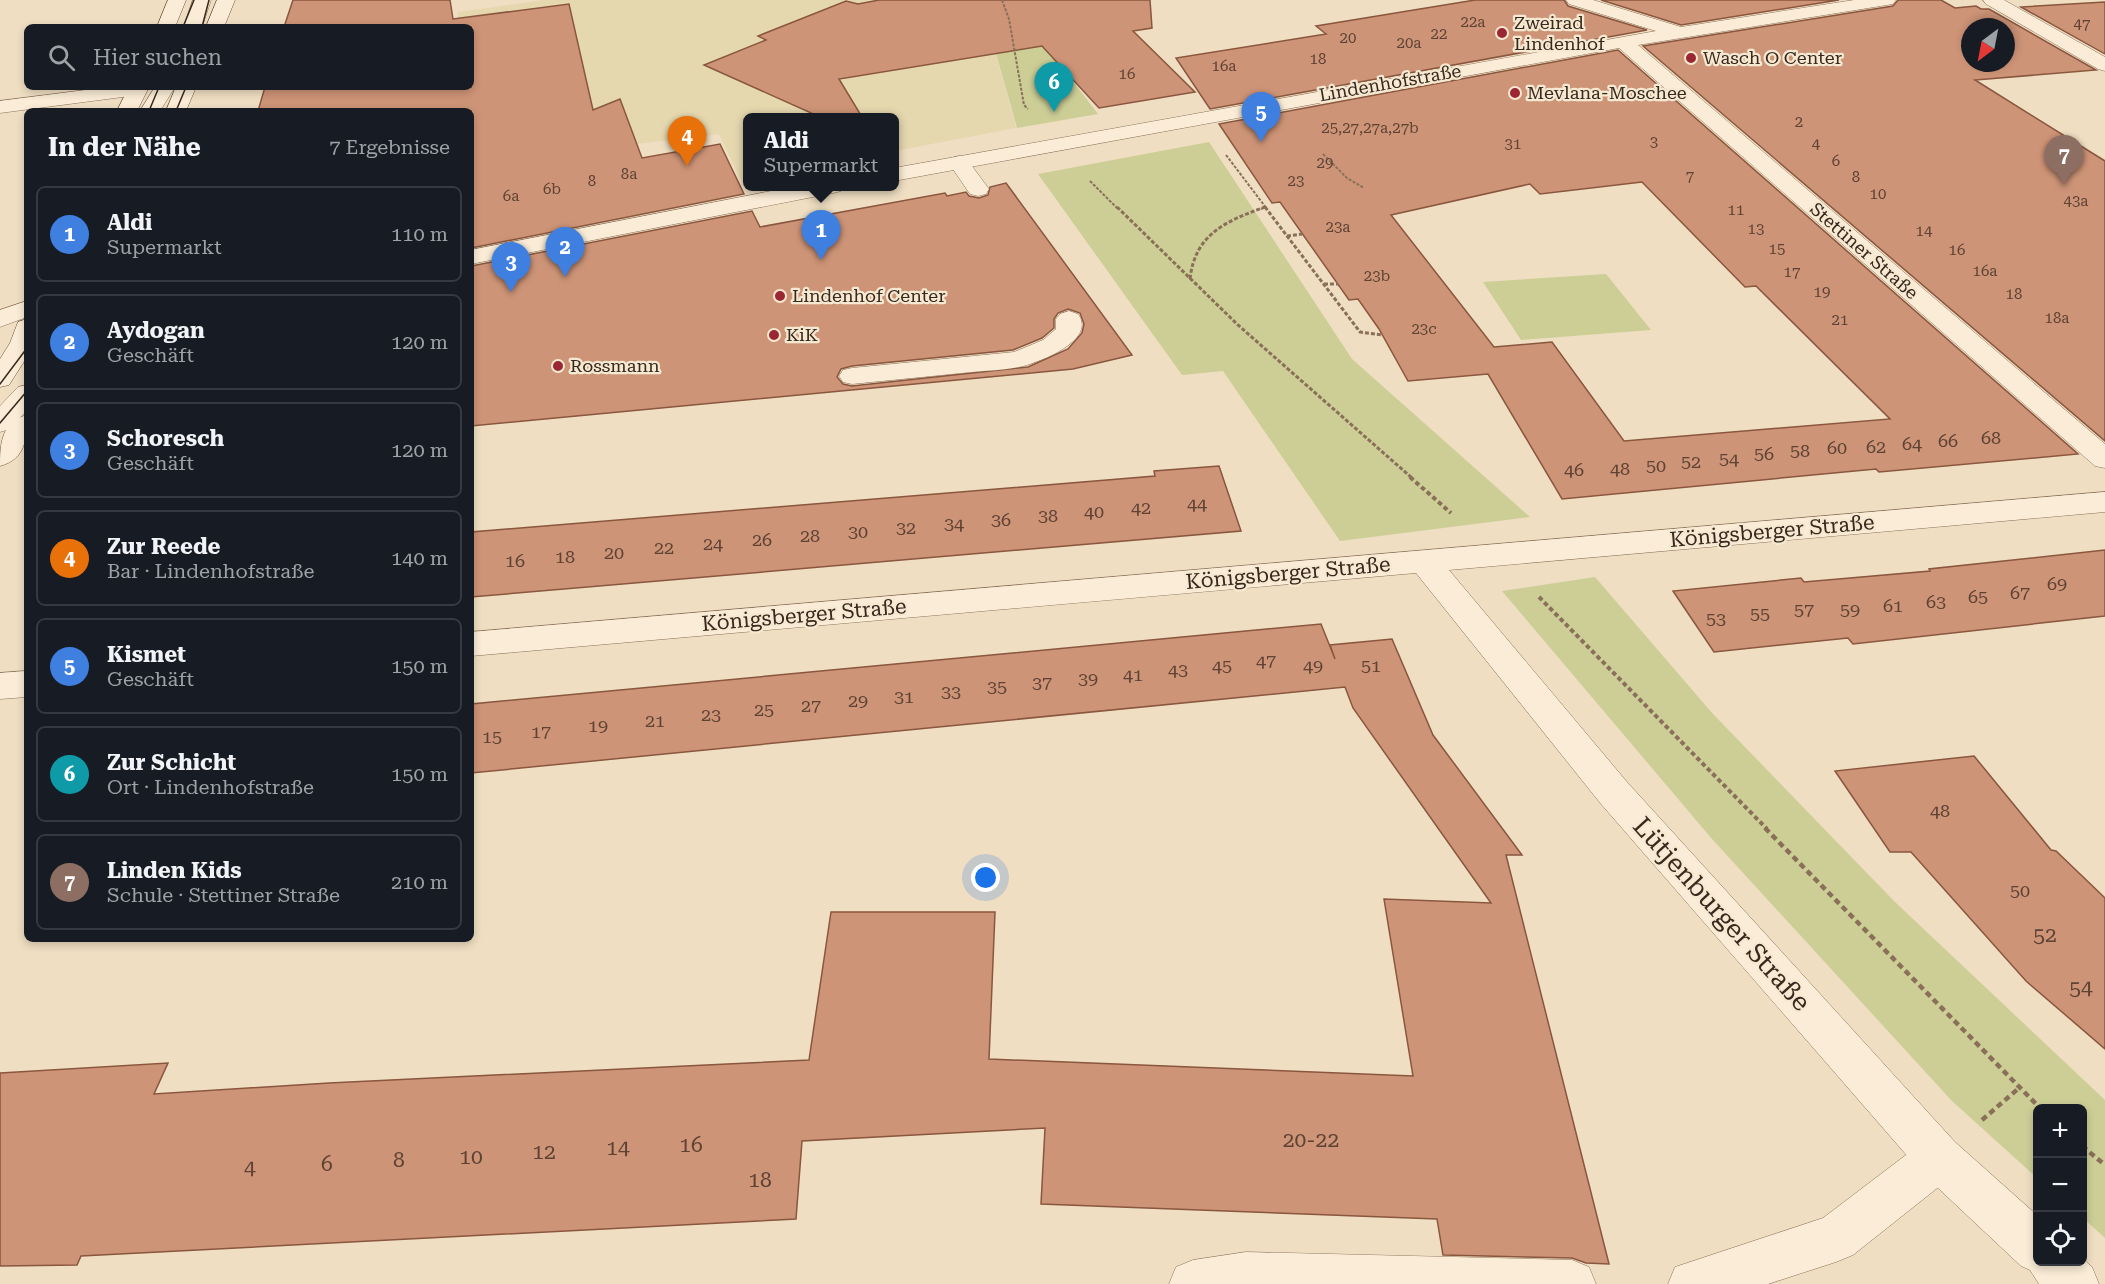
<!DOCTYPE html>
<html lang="de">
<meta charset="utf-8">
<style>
:root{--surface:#171b24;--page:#20242c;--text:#f1f3f6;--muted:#9ea1a6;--line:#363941;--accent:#0f766e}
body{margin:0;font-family:"Roboto Serif",serif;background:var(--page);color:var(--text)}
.controls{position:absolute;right:18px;bottom:18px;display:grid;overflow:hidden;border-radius:9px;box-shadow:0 3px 9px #0003}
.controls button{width:54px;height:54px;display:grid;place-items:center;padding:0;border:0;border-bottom:2px solid var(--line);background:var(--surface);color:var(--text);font:30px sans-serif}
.compass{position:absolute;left:1961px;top:18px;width:54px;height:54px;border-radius:50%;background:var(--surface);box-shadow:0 3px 9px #0003;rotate:212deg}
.you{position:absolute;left:986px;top:878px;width:21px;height:21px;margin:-15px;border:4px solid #fff;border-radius:50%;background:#1a73e8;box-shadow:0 0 0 9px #1a73e833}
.badge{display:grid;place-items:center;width:39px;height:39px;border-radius:50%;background:var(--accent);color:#fff;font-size:20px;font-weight:700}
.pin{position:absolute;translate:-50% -50px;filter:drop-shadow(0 2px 3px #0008)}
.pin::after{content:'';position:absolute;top:32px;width:21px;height:18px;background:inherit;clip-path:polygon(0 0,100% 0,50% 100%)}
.popup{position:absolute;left:743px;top:113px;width:156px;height:78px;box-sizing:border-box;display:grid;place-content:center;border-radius:9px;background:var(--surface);filter:drop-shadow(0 2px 4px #0005);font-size:20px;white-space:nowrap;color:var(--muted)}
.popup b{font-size:22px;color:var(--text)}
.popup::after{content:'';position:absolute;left:50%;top:100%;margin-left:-12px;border:12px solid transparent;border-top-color:var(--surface)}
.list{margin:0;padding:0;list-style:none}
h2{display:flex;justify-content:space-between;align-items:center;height:78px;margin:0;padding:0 24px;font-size:26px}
h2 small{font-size:20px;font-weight:400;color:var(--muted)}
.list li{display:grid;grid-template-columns:39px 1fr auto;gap:18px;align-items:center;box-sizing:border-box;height:96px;margin:0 12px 12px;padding:0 12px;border:2px solid var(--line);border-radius:9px}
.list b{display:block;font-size:22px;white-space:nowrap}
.list p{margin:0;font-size:20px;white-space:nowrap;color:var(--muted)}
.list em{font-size:20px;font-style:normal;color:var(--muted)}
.icon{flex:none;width:33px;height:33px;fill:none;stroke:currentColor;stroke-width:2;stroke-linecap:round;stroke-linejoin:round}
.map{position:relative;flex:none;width:2105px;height:1284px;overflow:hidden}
.search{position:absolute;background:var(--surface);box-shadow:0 3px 9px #0003;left:24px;top:24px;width:450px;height:66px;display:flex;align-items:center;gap:15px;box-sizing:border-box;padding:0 21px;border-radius:9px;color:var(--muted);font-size:22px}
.panel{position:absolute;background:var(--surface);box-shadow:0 3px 9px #0003;left:24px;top:108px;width:450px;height:834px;border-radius:9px}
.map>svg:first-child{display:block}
</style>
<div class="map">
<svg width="2105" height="1284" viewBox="0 0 2105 1284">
<rect width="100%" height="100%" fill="#efdec2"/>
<!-- farmland -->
<polygon fill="#e5d8af" points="543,0 981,0 1016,128 895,151 894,118 748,118 747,180 741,181 719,134 471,164 471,27 458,27 458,12"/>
<!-- green -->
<g fill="#ccce96">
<polygon points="981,0 1072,0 1055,58 1098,114 1017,128"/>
<polygon points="1209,142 1352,359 1530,517 1340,541 1223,371 1182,375 1038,174"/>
<polygon points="1606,274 1651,330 1521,340 1483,282"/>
<polygon points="1595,577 1713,714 1895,902 2105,1100 2105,1238 2083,1218 2082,1108 2038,1108 2037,1178 1952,1101 1712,839 1502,591"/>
</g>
<!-- building -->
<g fill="#ce9477" stroke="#89563e" stroke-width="1.5" fill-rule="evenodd">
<polygon points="293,0 450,0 453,19 569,4 593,110 620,99 642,158 720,144 744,194 471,248 471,111 258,111 265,87 471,87 471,27 284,27"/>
<polygon points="879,0 1150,0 1152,28 1133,31 1195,92 1099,108 1042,46 839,79 862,117 820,117 704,65 766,40 758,36 846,1 858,4"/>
<polygon points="1475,0 1564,0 1568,6 1647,30 1210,109 1176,58 1326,34 1316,26"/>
<polygon points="1601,0 1839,0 1681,25"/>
<path d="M 1898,0 L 1941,0 L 1955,8 L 1976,6 L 1981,9 L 1989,9 L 2096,70 L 1975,80 L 2105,161 L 2105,441 L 1643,46 L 1893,6 ZM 1970,27 L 2006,27 L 2006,63 L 1970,63 Z"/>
<polygon points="2105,2 2105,54 2021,7"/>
<path d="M 1618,50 L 2078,454 L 1879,472 L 1876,469 L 1562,499 L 1488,374 L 1408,381 L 1379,329 L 1358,299 L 1349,300 L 1280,202 L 1272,203 L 1219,124 ZM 1642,182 L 1745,287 L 1756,286 L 1890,419 L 1624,441 L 1552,342 L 1494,347 L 1391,215 L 1530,184 L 1540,194 Z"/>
<path d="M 1006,183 L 1132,355 L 1073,369 L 471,426 L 471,266 L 752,211 L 760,227 L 945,193 L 947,196 L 966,192 L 969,196 L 979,198 L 988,195 L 990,187 ZM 1068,309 L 1080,313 L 1084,324 L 1082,333 L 1068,349 L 1028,367 L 852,386 L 843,384 L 837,377 L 841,369 L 852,366 L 1013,350 L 1042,338 L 1054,328 L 1054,319 L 1058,313 Z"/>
<polygon points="1219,466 1241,531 471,597 471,532 1155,476 1154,471"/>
<polygon points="2105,550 2105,616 1853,644 1848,638 1714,652 1673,591 1801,578 1804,582 1930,571 1929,569"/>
<polygon points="1321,624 1335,659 1330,645 1392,639 1433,735 1522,855 1506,855 1609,1264 1586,1263 1572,1258 1443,1255 1437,1219 1041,1204 1045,1128 802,1141 796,1219 81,1256 77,1265 0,1266 0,1073 168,1063 154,1094 329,1083 809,1060 831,912 995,912 989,1059 1413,1076 1384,899 1491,903 1353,708 1345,687 471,773 471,704"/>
<polygon points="1974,756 2051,850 2056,851 2105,898 2105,1049 2026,981 1911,852 1890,852 1835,771"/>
</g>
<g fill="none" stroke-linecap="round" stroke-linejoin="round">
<defs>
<g id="service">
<polygon points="193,0 211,0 202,27 184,27"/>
<polygon points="1983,0 2004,0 2105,57 2105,71 2098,69 1986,4"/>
<polygon points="155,87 175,87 160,111 140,111"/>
<polygon points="959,156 966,158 989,189 986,194 978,196 970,194 948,162 952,158"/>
<path d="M 1069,311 L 1078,314 C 1096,339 1046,359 1027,365 C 1010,370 990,370 972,372 C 932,376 892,380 852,384 L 843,382 L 839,376 L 843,370 L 852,368 L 1014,352 L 1043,340 L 1056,329 L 1056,319 L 1060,314 Z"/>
<polygon points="27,385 27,410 10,429 0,432 0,406 18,387"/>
<polygon points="1939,1135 1955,1142 1962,1158 1955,1174 1853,1255 1836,1262 1768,1284 1668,1284 1675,1267 1823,1218 1923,1142"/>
<polygon points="1246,1252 1572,1260 1589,1267 1596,1284 1169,1284 1176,1267 1193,1260"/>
</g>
<g id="minor">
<polygon points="1566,0 1593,0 1681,27 1854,0 1896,0 1893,4 1887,5 1638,45 2105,444 2105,468 2095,466 1619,48 894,181 894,168 1656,31 1569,4"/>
<polygon points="109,87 146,87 148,89 145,93 138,95 0,113 0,101"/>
<polygon points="797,186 844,186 841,191 833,193 471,264 471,250"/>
<polygon points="27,301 27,317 0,327 0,310"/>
<polygon points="2105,492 2105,512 1449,570 1627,782 1955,1142 2038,1216 2038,1262 2082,1262 2082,1258 2092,1267 2099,1284 2039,1284 2030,1270 2021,1266 1923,1174 1601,804 1416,573 471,656 471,632"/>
<polygon points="27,671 27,697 0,699 0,673"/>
</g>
<g id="secondary">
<polygon points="168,0 186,0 175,27 157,27"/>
<polygon points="217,0 235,0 224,27 206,27"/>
<polygon points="129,87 149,87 137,111 117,111"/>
<polygon points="176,87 196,87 186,111 166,111"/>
<polygon points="27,319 27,357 9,385 0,387 0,359 10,343 18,322"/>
<path d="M 27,415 C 27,438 26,459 0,466 C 0,444 1,422 27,415 Z"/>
</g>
</defs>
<!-- service casing -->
<use href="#service" stroke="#8a6f59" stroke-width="1"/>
<!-- minor casing -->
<use href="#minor" stroke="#8a6f59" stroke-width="1"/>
<!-- secondary casing -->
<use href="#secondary" stroke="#6b503c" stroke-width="1"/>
<!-- path-far3 -->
<g stroke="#8a6f59" stroke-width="2" stroke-dasharray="3 1.5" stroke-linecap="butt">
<polyline points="1002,0 1009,19 1024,105 1028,109"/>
<polyline points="1323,154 1347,178 1364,188"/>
<polyline points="1226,155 1267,209"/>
<polyline points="1090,181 1118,209"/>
<polyline points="1261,209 1265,207"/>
</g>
<!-- path-far2 -->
<g stroke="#8a6f59" stroke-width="3" stroke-dasharray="4 2" stroke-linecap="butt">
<polyline points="1117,207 1238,325 1412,478"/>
<polyline points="1265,207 1360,332 1383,335"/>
<polyline points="1287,236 1302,234"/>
<path d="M 1190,279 C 1195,234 1226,221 1265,207"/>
<polyline points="1324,284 1338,284"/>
</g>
<!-- path-far1 -->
<g stroke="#8a6f59" stroke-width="4" stroke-dasharray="4.5 3" stroke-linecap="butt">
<polyline points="1410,477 1451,513"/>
<polyline points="1539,597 1767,829"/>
</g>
<!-- path -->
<g stroke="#8a6f59" stroke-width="4.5" stroke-dasharray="6 4" stroke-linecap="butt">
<polyline points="1765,828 2040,1108"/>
<polyline points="1982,1120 2019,1088"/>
<polyline points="2082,1146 2105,1165"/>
</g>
<!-- service -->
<use href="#service" fill="#faecd6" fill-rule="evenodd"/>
<!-- minor -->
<use href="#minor" fill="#faecd6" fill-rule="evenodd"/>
<!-- secondary -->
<use href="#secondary" fill="#faecd6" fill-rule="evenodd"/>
<!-- tram -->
<g stroke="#39281d" stroke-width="1.5">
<polyline points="183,27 194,0"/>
<polyline points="202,27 209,0"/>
<polyline points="149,111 159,87"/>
<polyline points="176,111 186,87"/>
<polyline points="0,384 27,348"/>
<polyline points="0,423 27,391"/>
</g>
</g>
<!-- markers -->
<g fill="#9a2731" stroke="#f6e9d2" stroke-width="2">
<circle cx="1502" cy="33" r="6"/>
<circle cx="1691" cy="58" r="6"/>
<circle cx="1515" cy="93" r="6"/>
<circle cx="780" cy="296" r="6"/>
<circle cx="774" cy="335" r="6"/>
<circle cx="558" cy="366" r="6"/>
</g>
<g text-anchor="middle" stroke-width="4.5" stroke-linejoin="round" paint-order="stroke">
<!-- far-number labels -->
<g font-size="15" fill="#5e4334">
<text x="1473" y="27">22a</text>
<text x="2082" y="29">47</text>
<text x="1439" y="39">22</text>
<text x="1348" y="43">20</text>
<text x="1409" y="48">20a</text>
<text x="1318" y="64">18</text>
<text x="1224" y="71">16a</text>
<text x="1127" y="79">16</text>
<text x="1799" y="127">2</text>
<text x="1370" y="133">25,27,27a,27b</text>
<text x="1654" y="147">3</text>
<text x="1513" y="149">31</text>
<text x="1816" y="149">4</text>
<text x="1836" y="166">6</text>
<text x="1325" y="168">29</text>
<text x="629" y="179">8a</text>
<text x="1690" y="181">7</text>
<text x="1856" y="182">8</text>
<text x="592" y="186">8</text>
<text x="1296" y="186">23</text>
<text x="552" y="194">6b</text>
<text x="1878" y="199">10</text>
<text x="511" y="201">6a</text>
<text x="2076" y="206">43a</text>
<text x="1736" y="215">11</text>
<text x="1338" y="232">23a</text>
<text x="1756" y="234">13</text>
<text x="1924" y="236">14</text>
<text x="1777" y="254">15</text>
<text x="1957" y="255">16</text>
<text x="1985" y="276">16a</text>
<text x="1792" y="277">17</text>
<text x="1377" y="281">23b</text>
<text x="1822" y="297">19</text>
<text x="2014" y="299">18</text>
<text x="2057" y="323">18a</text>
<text x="1840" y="325">21</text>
<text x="1424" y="334">23c</text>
</g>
<!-- far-poi labels -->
<g font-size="18" fill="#39281d" stroke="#f6e9d2" text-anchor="start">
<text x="1514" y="29">Zweirad<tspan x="1514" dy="21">Lindenhof</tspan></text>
<text x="1703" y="64">Wasch O Center</text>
<text x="1527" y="99">Mevlana-Moschee</text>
<text x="792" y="302">Lindenhof Center</text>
<text x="786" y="341">KiK</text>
<text x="570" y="372">Rossmann</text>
</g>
<!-- far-street labels -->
<g font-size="18" fill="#39281d" stroke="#f6e9d2">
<text transform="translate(1390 83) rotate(-10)" y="6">Lindenhofstraße</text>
<text transform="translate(1864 251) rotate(41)" y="6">Stettiner Straße</text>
</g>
<!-- number labels -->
<g font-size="18" fill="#5e4334">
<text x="1991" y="444">68</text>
<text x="1948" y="447">66</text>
<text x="1912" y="450">64</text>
<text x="1876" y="453">62</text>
<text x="1837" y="454">60</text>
<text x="1800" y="457">58</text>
<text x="1764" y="460">56</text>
<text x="1729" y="465">54</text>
<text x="1691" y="468">52</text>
<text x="1656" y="472">50</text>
<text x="1620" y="475">48</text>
<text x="1574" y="476">46</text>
<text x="1197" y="510">44</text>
<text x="1141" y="514">42</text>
<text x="1094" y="518">40</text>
<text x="1048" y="522">38</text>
<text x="1001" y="526">36</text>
<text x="954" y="530">34</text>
<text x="906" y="534">32</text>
<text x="858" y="538">30</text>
<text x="810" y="542">28</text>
<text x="762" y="546">26</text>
<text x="713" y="550">24</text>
<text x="664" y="554">22</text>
<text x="614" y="559">20</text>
<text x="565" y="563">18</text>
<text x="515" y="567">16</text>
<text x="2057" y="590">69</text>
<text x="2020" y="599">67</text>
<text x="1978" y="603">65</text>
<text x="1936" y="608">63</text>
<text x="1893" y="612">61</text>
<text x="1804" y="616">57</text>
<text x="1850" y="616">59</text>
<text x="1760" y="620">55</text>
<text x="1716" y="625">53</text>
<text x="1266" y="667">47</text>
<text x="1222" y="672">45</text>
<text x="1313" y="672">49</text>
<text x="1371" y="672">51</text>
<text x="1178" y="676">43</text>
<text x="1133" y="681">41</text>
<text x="1088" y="685">39</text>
<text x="1042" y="689">37</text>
<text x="997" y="693">35</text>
<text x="951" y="698">33</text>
<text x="904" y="703">31</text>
<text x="858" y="707">29</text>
<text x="811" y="712">27</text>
<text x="764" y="716">25</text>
<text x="711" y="721">23</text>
<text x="655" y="727">21</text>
<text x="598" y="732">19</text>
<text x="541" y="738">17</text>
<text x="492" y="743">15</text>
<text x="1940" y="817">48</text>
<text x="2020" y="897">50</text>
</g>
<!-- street labels -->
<g font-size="21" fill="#39281d" stroke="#f6e9d2">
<text transform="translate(1772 531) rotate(-5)" y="7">Königsberger Straße</text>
<text transform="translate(1288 573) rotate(-5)" y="7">Königsberger Straße</text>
<text transform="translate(804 615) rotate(-5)" y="7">Königsberger Straße</text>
</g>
<!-- near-number labels -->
<g font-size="21" fill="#5e4334">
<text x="2045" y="942">52</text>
<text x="2081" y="995">54</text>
<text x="1311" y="1147">20-22</text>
<text x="691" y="1152">16</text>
<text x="618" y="1155">14</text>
<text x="544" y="1159">12</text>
<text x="471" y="1164">10</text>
<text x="399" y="1167">8</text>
<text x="327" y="1171">6</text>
<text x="250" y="1175">4</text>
<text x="760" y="1187">18</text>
</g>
<!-- near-street labels -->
<g font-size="26" fill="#39281d" stroke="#f6e9d2">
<text transform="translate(1722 914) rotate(48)" y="9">Lütjenburger Straße</text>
</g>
</g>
</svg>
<div class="controls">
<button>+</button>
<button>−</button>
<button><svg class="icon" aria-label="locate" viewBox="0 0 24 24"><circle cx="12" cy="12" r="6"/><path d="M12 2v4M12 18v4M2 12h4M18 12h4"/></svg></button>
</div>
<svg class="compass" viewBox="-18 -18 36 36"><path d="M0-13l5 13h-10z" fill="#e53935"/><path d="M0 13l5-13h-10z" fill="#9ea1a6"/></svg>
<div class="you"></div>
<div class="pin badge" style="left:821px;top:260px;background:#3f7fe0">1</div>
<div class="popup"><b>Aldi</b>Supermarkt</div>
<div class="pin badge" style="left:565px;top:277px;background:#3f7fe0">2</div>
<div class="pin badge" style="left:511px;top:292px;background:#3f7fe0">3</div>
<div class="pin badge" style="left:687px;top:166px;background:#e8710a">4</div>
<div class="pin badge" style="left:1261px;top:142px;background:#3f7fe0">5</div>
<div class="pin badge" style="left:1054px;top:112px;background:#0f9aa8">6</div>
<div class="pin badge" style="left:2064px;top:185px;background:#8d6e63">7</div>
<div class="search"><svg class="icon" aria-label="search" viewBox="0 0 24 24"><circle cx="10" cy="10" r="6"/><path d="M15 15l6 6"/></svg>Hier suchen</div>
<section class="panel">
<h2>In der Nähe<small>7 Ergebnisse</small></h2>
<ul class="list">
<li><span class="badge" style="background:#3f7fe0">1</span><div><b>Aldi</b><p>Supermarkt</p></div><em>110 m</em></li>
<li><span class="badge" style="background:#3f7fe0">2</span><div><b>Aydogan</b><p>Geschäft</p></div><em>120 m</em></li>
<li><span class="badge" style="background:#3f7fe0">3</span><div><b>Schoresch</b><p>Geschäft</p></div><em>120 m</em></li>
<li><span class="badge" style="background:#e8710a">4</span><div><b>Zur Reede</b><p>Bar · Lindenhofstraße</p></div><em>140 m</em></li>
<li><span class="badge" style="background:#3f7fe0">5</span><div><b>Kismet</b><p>Geschäft</p></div><em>150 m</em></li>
<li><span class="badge" style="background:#0f9aa8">6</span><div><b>Zur Schicht</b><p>Ort · Lindenhofstraße</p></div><em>150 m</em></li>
<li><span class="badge" style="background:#8d6e63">7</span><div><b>Linden Kids</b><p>Schule · Stettiner Straße</p></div><em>210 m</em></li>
</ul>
</section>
</div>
